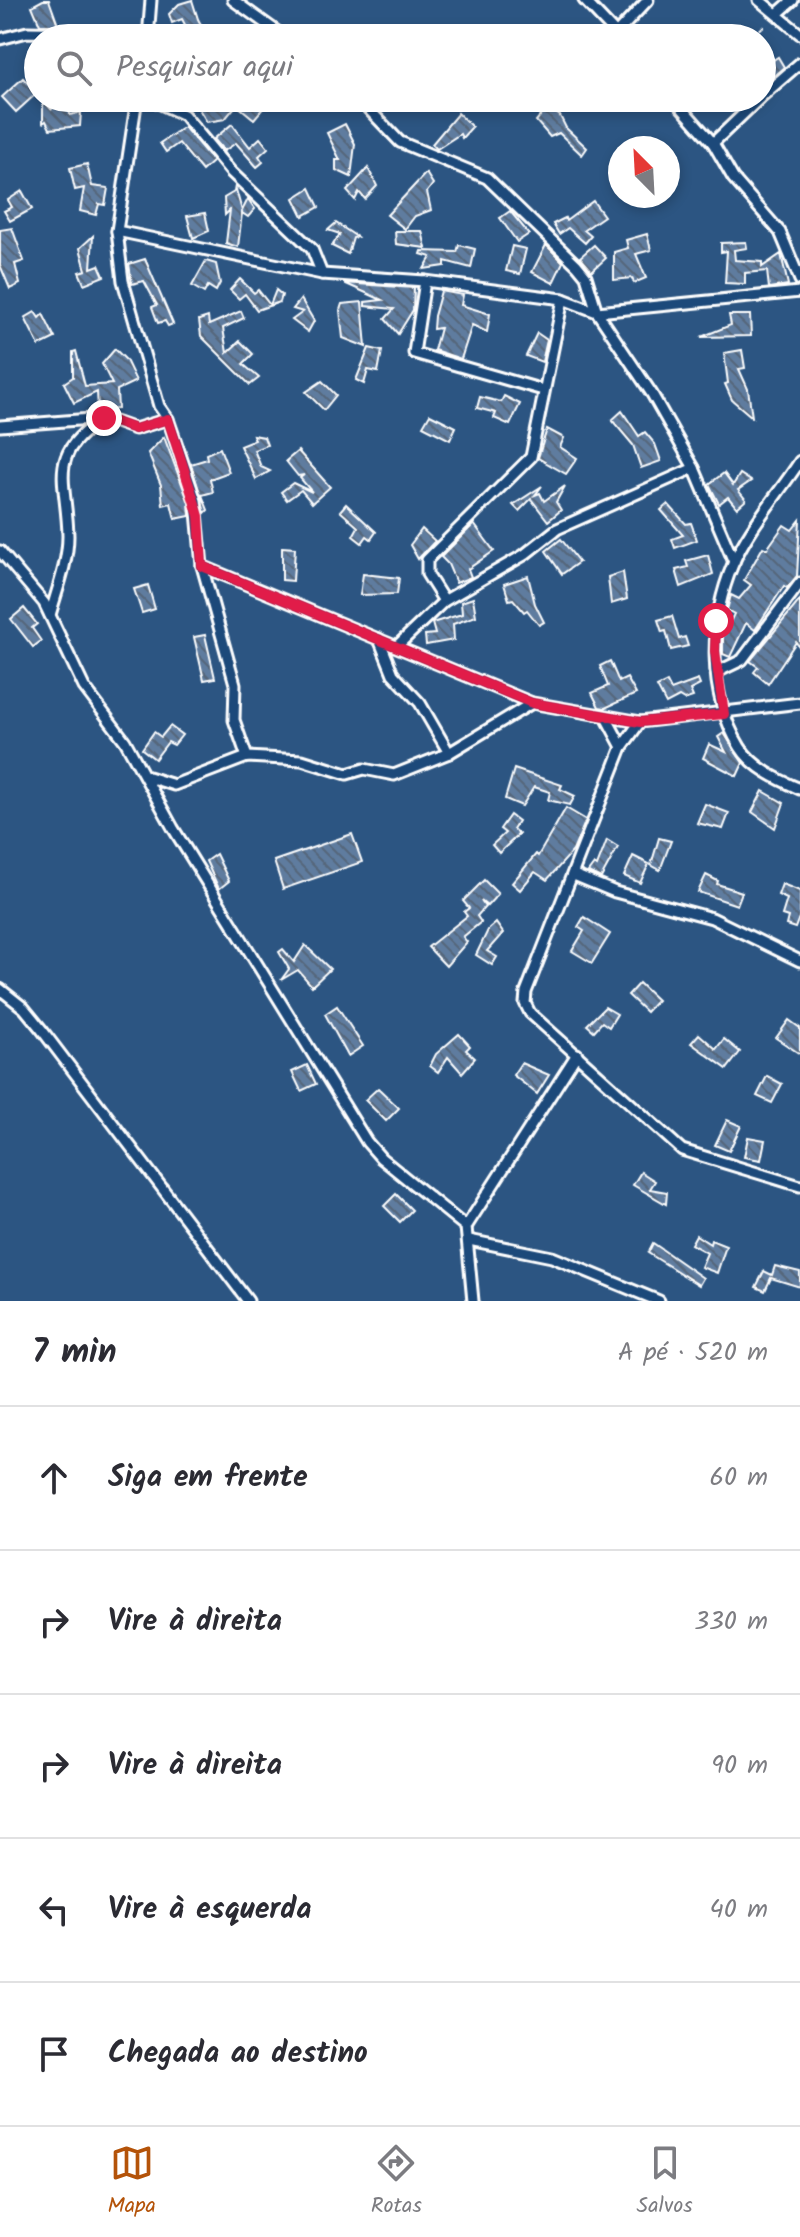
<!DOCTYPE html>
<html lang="pt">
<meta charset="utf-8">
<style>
:root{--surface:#fff;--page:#f2f2f3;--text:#2b2b33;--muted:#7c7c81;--line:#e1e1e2;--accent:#b45309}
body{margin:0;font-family:Kalam,sans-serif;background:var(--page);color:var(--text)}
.compass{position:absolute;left:608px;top:136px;width:72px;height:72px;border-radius:50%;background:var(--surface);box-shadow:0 4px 12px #0003;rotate:336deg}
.stop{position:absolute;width:24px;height:24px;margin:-18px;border:6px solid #e11d48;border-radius:50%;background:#fff}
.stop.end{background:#e11d48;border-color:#fff;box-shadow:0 2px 8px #0008}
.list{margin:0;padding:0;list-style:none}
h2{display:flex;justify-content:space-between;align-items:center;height:104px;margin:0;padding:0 32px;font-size:34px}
h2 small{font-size:26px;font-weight:400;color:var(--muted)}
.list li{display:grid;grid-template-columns:52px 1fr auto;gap:24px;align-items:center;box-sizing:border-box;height:144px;padding:0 32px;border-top:2px solid var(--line)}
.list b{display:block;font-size:30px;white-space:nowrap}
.list em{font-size:26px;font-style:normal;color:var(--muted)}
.icon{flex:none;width:44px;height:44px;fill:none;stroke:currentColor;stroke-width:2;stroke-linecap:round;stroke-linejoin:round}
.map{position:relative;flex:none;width:800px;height:1301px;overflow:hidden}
.search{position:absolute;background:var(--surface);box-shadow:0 4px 12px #0003;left:24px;right:24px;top:24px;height:88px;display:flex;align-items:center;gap:20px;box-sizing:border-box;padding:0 28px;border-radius:44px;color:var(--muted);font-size:30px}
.sheet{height:824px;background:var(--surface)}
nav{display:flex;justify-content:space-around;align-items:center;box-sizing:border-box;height:112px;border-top:2px solid var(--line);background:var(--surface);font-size:22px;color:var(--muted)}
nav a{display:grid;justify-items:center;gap:4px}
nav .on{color:var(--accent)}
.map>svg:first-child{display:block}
</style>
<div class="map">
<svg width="800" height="1301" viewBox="0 0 800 1301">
<defs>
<pattern id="building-back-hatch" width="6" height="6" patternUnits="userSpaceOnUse" patternTransform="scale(2)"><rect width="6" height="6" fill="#5e7c9f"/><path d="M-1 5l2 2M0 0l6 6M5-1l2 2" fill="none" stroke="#56667a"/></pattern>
</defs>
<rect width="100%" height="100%" fill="#2c5582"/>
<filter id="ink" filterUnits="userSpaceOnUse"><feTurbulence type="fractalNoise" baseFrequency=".0125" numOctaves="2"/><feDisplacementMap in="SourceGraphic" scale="16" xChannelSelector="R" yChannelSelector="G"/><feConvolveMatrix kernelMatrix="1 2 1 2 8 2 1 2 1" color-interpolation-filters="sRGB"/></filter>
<g filter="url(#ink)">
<!-- building -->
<g fill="url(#building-back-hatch)" stroke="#fff" stroke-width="2">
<polygon points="43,0 49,0 58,25 40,25 32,6"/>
<polygon points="192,0 198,19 208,38 192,38 182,19 172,23 169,14 179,4"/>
<polygon points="762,47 770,62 778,57 784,67 762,86"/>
<polygon points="23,78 37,93 16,112 2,97"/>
<polygon points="192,98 225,98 234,108 225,119 207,122"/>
<polygon points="242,98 255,98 265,106 254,119 237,105"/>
<polygon points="521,98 536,98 560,116 566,128 587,148 582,155 559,133 550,137 536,121 541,115"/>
<polygon points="43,100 52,110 50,104 69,102 70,115 81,112 80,126 50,129 46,121 43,123"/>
<polygon points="458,113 472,127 462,138 460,134 437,149 432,144"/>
<polygon points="232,124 250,147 260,138 268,148 259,156 263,162 257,167 236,143 224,151 214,139"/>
<polygon points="345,124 355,144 351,177 336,170 336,160 340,160 327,133"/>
<polygon points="184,127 213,161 202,171 179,143 166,152 160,143"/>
<polygon points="87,164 92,186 108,188 105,205 99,204 96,215 80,211 84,188 75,190 70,168"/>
<polygon points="368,168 377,186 365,199 359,192 355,200 347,191"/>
<polygon points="426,173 433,184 427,192 431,210 415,216 405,229 387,215"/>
<polygon points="235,186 242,211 248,199 255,209 248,217 242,213 238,247 226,243 230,210 225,215 224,198 234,192"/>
<polygon points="310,188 319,207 303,216 294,198"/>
<polygon points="22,191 32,209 10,221 4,211 12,207 8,200"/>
<polygon points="593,201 604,216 584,230 591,236 585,243 568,228 559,234 553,224 565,218 566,221"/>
<polygon points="510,211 529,234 517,242 500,218"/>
<polygon points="205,213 209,231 193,238 187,216"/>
<polygon points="336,223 357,237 353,238 348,254 332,246 340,234 328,230"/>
<polygon points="12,228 24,261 15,264 20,284 10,289 0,265 0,230"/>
<polygon points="395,231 422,231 426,248 396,244"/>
<polygon points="647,234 651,250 636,254 646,278 634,283 632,278 614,280 614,252 628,248 626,240"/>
<polygon points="93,236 91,268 99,265 104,276 84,284 79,272 86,270 80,248"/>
<polygon points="746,242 747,248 734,250 735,260 762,262 762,267 781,254 788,285 769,288 767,271 745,273 745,284 725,283 727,251 721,252 721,243"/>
<polygon points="459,245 475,249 471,268 445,261 445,266 424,269 431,257 421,254 422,251 457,252"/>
<polygon points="546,245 563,262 553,283 532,272"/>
<polygon points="594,245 606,258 592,271 580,257"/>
<polygon points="512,246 526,249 520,274 506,271"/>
<polygon points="145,259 173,324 168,326 165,321 158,323 152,307 157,305 144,281 132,284 129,264"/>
<polygon points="206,261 216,264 220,283 216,291 208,286 204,293 192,286"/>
<polygon points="240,279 254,293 258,290 270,305 276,290 282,295 280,302 257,310 245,294 239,299 230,290"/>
<polygon points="344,283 414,288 413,310 398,334 385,319 394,309 365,306 365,302 382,300"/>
<polygon points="441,291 463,295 461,305 490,314 487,332 472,325 461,359 434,350 440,328 433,329 434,316"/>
<polygon points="301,299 314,321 308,332 292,320 303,312 293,309"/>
<polygon points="362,302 366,347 343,338 340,310 342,304"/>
<polygon points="241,311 244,318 223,328 227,353 240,341 253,354 243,364 259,378 250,385 201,336 199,320 208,317 209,325"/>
<polygon points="35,312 39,318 43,314 55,338 39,346 25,318"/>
<polygon points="729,315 750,315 751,336 701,337 731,325"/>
<polygon points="537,333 547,340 542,362 526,356"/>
<polygon points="369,348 382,351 378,372 368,370 364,384 356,380"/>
<polygon points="115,349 126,360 136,381 117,390 118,409 98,410 97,392 74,403 64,383 73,377 73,352 76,351 85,386 112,384 102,364"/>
<polygon points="742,350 745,368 739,369 748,389 752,417 732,400 725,384 728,383 724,353"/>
<polygon points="322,381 336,395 324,410 306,392"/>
<polygon points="504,396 520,404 510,425 494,418 496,413 477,408 480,397 501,402"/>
<polygon points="622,411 639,436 645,432 655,444 661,461 641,468 633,445 612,420"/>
<polygon points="430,414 456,427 450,440 423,426"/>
<polygon points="547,429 564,438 560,447 577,458 566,474 538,458"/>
<polygon points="253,435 264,437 267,445 254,450 261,467 270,471 256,479 240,446 255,440"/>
<polygon points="164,437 189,503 190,516 175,519 171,503 163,505 161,485 148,453"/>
<polygon points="220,448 229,472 210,479 213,492 202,495 208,510 205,513 191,464 207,459 206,454"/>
<polygon points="298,451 330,487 312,503 301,490 287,500 281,492 293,483 312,492 300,478 304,475 298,476 286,461"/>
<polygon points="724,473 733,485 740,474 751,481 738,490 746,500 737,508 728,497 719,504 709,484"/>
<polygon points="542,486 535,495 540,493 544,501 565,486 556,502 561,510 548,521 531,499 519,511 513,505"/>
<polygon points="346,504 376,532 371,539 367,536 362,543 353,536 358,527 340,511"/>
<polygon points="668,504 686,524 691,523 697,540 675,548 672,539 683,535 661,510"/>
<polygon points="800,520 797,576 787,588 784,586 755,630 746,623 730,657 723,654 723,636 734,614 727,610 731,595 739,599 751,585 744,580 763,547 767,549 784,525 792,530"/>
<polygon points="474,524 494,551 468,569 471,577 456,583 448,564 441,557"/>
<polygon points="422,529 435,541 418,559 410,545"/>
<polygon points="561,539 579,562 562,574 546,551"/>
<polygon points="282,547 295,548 293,581 282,580"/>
<polygon points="708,555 713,574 681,587 676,570 688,567 686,561"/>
<polygon points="623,572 627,599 611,604 608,577"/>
<polygon points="363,574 399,578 397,594 360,595"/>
<polygon points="528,576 535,604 544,622 539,625 527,610 524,612 513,599 509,600 504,584"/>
<polygon points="148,585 155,609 142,613 134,589"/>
<polygon points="473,598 476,616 453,624 454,640 426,645 425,635 435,634 432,623 462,614 461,602"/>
<polygon points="800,600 800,648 796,642 768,684 754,672 758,667 750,661"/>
<polygon points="24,608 37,624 32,628 41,641 33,647 11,619"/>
<polygon points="672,616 679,639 685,637 688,646 671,650 666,631 662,632 658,620"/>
<polygon points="205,635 215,678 204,680 194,637"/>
<polygon points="610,661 619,682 627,678 636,694 605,708 599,707 592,693 608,686 600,666"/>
<polygon points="698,680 700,685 690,690 693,697 684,700 679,697 666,704 657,687 667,682 671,690"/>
<polygon points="170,726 182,735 174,745 168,742 155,759 142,749 154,732 161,737"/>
<polygon points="724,733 743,763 737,776 703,758 709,744 726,752 718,737"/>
<polygon points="514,769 562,785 560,789 575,796 570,805 548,800 550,792 534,787 522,806 505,799"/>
<polygon points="763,791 784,803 775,828 752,812"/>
<polygon points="705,804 729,813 723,829 697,823"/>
<polygon points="566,808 586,820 573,851 547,880 535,872 520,890 512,883 536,854 538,856"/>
<polygon points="510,815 518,821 513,829 519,834 499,853 492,845 505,833 500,829"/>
<polygon points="352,834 362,862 283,889 274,861"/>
<polygon points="659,838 671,841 660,870 651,865"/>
<polygon points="607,840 618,847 601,878 588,872 594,864 597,866"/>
<polygon points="216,854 229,881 219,889 206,861"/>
<polygon points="633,856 649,864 640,883 624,876"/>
<polygon points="706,875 718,881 717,884 742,892 737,905 698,892"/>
<polygon points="484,880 498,894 487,906 481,901 485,907 477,916 481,922 463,937 467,942 446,966 428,947 467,916 464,912 469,908 463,901"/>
<polygon points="782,884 800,891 800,915 795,928 786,925 788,917 782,915 787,899 778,895"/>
<polygon points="584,917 610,934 592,963 572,951 584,931 578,927"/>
<polygon points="496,923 503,933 487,951 497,957 492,965 476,955 488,930"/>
<polygon points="305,945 330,969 312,986 298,970 281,980 289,969 279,952 283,949 294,962"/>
<polygon points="639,983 657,1000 646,1012 628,995"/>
<polygon points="337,1006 363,1046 348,1056 325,1014"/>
<polygon points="605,1007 617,1014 609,1027 602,1022 594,1031 587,1025"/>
<polygon points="789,1020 800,1028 800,1054 776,1038"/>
<polygon points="459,1034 470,1046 466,1050 475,1058 462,1073 448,1057 438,1072 430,1066 436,1054"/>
<polygon points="699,1034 716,1049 724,1039 740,1052 727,1069 691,1043"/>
<polygon points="521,1063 549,1075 537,1094 513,1075"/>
<polygon points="307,1065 316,1084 301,1091 292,1072"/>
<polygon points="767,1076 782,1084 772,1103 757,1096"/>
<polygon points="378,1088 399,1108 386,1121 365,1100"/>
<polygon points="727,1120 741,1126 729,1151 715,1145"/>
<polygon points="748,1137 765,1140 761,1160 744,1157"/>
<polygon points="641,1172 655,1181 650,1189 667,1192 666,1204 633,1185"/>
<polygon points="396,1194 412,1210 400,1222 384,1206"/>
<polygon points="696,1235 710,1244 711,1240 726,1246 717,1273 701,1267 707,1253 691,1244"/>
<polygon points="653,1243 703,1278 699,1285 648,1253"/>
<polygon points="775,1266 800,1272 800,1287 771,1278 765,1291 756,1287 764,1271 772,1275"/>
</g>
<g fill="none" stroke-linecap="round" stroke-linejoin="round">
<defs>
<g id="minor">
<polyline points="233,0 286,38"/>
<polyline points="584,0 620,38"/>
<polyline points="759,0 800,34"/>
<polyline points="777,14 793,0"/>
<polyline points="616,34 648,0"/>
<polyline points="148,38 151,0"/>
<polyline points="0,39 27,32 79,33 85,38"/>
<polyline points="762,96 800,63"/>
<polyline points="87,98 136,101"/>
<polyline points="137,98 117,231 123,281 159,406 168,419 196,501 202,566 235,684 234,720 247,757"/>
<polyline points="148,98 184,115 231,172 312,249 322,274"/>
<polyline points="358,98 400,142 487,178 577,265 586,276 597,312 652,394 694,468 734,562"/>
<polyline points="673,98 713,143 733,178 780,232 800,280"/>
<polyline points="713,143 760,98"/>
<polyline points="117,231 322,274 425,281 563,299 597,312 800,292"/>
<polyline points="425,281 414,353 543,390"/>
<polyline points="0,426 104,418 135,429 168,419"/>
<path d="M 800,461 C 780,492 747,530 733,564 C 709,621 707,693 740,747 C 753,768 779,780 800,789"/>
<polyline points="0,551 44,603 84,687 125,741 173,828 367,1142 381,1158 466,1227 473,1301"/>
<polyline points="202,566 532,703 640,722 800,703"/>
<polyline points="444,601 427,574 427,560 531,457 563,299"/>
<path d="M 50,615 C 57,590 68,562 68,536 C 67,479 45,455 104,418"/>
<polyline points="379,639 393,674 420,703 449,753"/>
<polyline points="397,646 444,601 524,555 557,529 694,468"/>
<polyline points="717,672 742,660 800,583"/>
<polyline points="607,719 622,747"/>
<polyline points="640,722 622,747 526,992 525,1003 530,1013 682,1150 800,1186"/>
<polyline points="145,776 174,785 247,757 302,760 347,774 364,769 394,775 449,753 532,703"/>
<polyline points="574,875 615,892 712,918 800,961"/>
<polyline points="0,989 24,1008 42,1030 248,1301"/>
<polyline points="466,1227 577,1054"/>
<polyline points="469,1240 552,1257 659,1301"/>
</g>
</defs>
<!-- minor casing -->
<use href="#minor" stroke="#fff" stroke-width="15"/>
<!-- path -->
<polyline stroke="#fff" stroke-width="2" stroke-dasharray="6 6" stroke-linecap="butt" points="751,38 768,22"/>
<!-- minor -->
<use href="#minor" stroke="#1f4a7a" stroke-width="9"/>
</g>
</g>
<g fill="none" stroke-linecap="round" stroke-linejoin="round" filter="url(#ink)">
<!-- route -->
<polyline stroke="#e11d48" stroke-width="10" points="104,418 135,429 168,419 199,516 202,566 532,703 640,722 724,714 715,651 716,621"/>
</g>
</svg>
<svg class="compass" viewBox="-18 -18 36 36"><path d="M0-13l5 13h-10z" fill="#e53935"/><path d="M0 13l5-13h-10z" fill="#7c7c81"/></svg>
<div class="stop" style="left:716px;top:621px"></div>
<div class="stop end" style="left:104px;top:418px"></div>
<div class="search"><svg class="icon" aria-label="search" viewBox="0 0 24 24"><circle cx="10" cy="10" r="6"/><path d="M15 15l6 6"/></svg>Pesquisar aqui</div>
</div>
<section class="sheet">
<h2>7 min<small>A pé · 520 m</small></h2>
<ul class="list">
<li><svg class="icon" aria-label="ahead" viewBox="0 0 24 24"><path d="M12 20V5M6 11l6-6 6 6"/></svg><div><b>Siga em frente</b></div><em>60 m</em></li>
<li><svg class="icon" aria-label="right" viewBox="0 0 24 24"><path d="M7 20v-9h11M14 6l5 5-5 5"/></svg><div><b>Vire à direita</b></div><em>330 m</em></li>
<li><svg class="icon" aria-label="right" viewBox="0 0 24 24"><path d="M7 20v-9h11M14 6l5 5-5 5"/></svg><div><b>Vire à direita</b></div><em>90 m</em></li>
<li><svg class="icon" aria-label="left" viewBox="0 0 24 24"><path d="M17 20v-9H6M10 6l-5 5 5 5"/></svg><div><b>Vire à esquerda</b></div><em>40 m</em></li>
<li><svg class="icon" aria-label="arrive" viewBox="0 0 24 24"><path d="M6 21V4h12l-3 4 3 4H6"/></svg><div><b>Chegada ao destino</b></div></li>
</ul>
</section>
<nav>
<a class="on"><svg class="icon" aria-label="map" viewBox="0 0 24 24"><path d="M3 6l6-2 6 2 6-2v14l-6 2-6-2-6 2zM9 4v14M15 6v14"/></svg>Mapa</a>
<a><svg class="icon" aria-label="directions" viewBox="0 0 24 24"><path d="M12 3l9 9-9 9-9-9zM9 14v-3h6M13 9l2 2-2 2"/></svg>Rotas</a>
<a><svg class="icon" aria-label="saved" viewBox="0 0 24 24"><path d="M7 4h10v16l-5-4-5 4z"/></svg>Salvos</a>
</nav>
